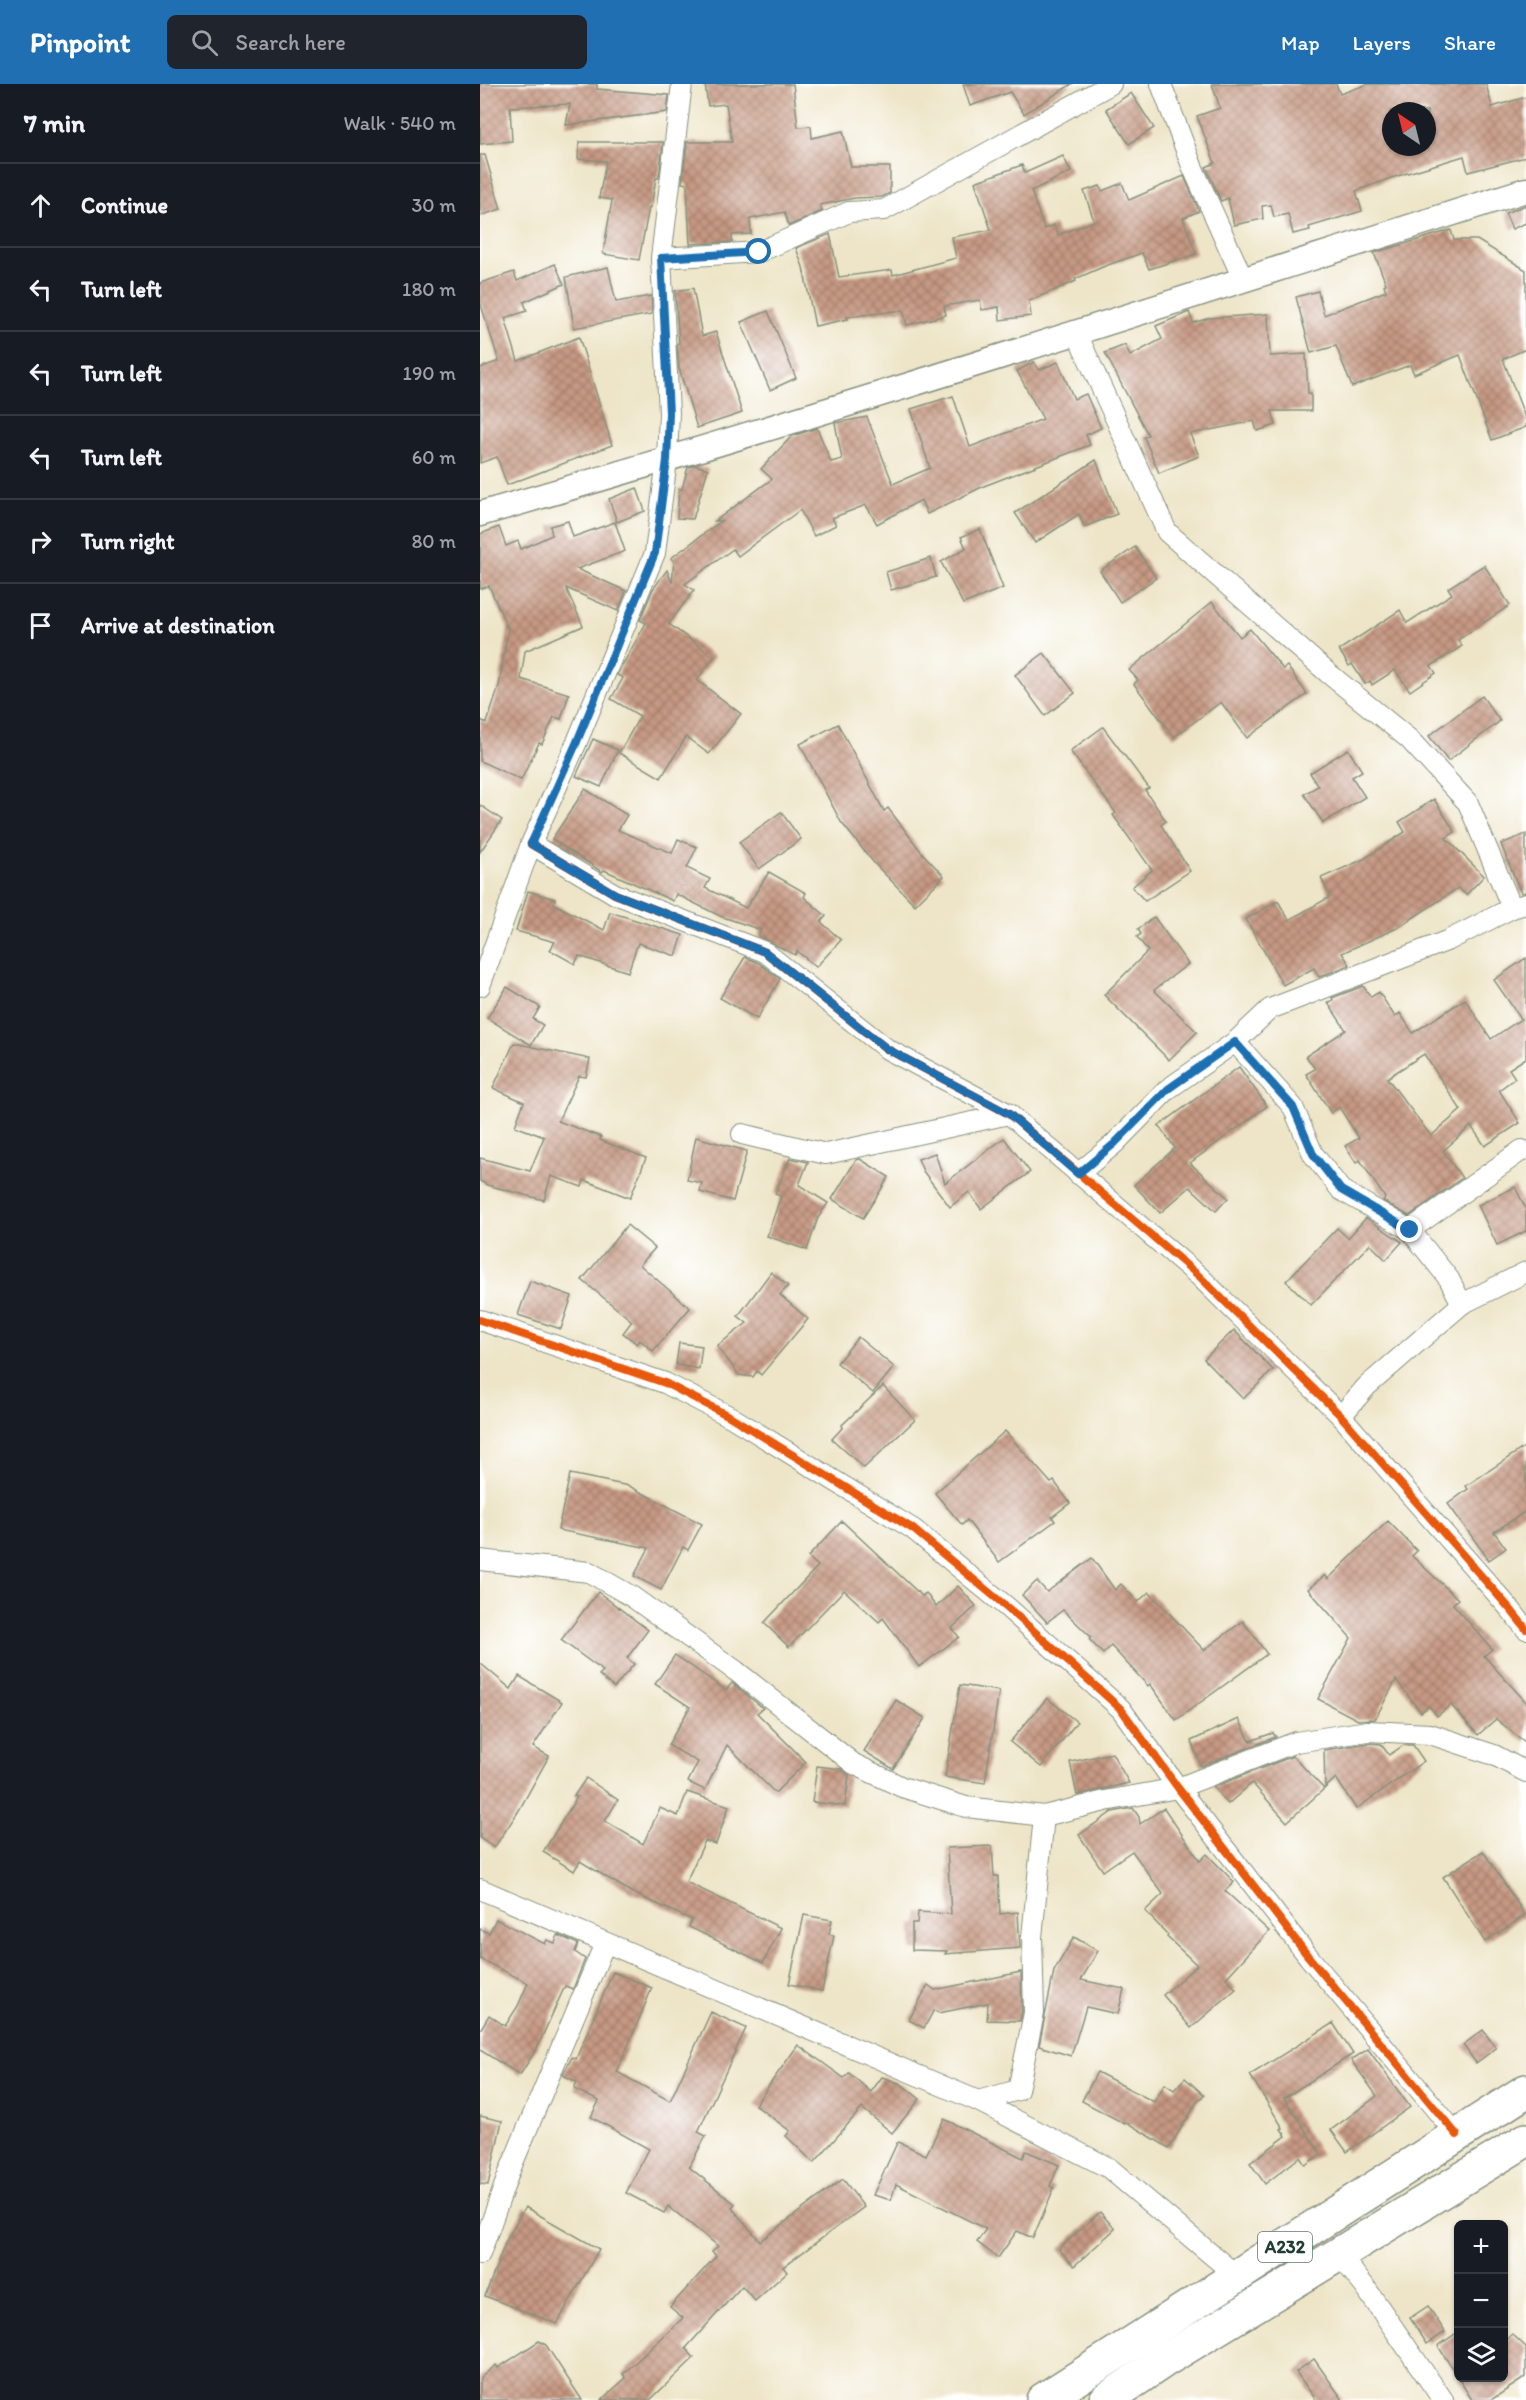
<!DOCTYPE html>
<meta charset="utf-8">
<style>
:root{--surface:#171b24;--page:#20242c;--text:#f1f3f6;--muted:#9ea1a6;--line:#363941;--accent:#1f6fb2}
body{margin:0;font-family:Itim,sans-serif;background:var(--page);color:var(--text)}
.controls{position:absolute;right:18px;bottom:18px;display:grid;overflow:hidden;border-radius:9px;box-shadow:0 2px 4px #0004}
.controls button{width:54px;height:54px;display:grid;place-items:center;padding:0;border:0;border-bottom:2px solid var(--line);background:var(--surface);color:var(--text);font:30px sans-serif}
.compass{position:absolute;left:902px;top:18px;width:54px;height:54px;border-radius:50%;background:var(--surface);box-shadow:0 2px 4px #0004;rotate:325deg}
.stop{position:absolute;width:18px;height:18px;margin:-14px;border:4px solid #1f6fb2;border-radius:50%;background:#fff}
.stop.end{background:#1f6fb2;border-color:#fff;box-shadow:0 2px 6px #0008}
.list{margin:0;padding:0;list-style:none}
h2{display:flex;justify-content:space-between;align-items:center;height:78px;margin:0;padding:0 24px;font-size:26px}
h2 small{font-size:20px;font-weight:400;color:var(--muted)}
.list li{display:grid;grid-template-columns:39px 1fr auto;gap:18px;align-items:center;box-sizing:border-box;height:84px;padding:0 24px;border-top:2px solid var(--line)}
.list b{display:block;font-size:22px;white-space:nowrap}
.list em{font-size:20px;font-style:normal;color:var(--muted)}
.icon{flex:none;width:33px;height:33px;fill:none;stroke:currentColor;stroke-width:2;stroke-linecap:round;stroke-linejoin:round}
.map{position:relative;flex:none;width:1046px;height:2316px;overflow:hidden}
header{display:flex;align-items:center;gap:36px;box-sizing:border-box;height:84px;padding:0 30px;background:var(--accent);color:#fff}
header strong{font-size:28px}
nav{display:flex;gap:33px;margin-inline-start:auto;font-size:21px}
.search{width:420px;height:54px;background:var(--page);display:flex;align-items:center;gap:15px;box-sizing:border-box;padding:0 21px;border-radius:9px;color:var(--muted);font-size:22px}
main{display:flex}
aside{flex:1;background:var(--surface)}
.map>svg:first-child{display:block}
</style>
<header>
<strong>Pinpoint</strong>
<div class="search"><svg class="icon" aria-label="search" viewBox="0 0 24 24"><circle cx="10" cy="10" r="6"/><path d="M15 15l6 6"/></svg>Search here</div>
<nav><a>Map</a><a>Layers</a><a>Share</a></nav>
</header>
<main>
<aside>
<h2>7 min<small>Walk · 540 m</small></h2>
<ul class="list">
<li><svg class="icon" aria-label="ahead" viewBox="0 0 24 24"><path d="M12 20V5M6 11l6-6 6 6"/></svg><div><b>Continue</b></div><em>30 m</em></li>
<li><svg class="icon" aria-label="left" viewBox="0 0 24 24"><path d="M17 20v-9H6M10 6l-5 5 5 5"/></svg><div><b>Turn left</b></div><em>180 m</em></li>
<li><svg class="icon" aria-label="left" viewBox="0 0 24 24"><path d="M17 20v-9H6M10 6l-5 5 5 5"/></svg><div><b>Turn left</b></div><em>190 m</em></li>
<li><svg class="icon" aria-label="left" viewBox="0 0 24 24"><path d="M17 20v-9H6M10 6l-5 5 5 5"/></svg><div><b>Turn left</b></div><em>60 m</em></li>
<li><svg class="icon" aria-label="right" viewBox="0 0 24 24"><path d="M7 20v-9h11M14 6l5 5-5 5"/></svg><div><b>Turn right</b></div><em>80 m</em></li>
<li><svg class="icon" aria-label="arrive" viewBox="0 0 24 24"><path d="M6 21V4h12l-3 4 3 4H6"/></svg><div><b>Arrive at destination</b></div></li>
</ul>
</aside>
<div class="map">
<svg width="1046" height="2316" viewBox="0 0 1046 2316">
<defs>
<pattern id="building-cross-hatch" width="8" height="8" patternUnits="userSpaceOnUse" patternTransform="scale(1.5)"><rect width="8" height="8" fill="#c79983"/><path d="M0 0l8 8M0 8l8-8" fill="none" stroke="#a17e6c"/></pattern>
</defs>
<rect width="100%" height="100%" fill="#fff"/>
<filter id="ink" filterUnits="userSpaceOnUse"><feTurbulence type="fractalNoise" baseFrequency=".0167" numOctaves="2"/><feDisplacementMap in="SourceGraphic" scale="12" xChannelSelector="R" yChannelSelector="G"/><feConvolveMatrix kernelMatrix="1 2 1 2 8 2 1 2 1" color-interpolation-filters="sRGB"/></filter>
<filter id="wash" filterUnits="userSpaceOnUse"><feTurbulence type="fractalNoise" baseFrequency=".008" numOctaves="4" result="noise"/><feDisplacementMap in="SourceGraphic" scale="24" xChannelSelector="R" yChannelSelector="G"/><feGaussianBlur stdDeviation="1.35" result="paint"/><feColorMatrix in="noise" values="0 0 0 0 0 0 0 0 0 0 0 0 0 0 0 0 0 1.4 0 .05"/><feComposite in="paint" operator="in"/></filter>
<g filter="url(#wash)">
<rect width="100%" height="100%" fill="#eee5c8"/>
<g id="blocks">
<!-- building -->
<g fill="url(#building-cross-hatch)" fill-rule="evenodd">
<polygon points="0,0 117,0 117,5 189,11 187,28 86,41 90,20 30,23 32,57 0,60"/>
<polygon points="225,0 313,0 318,43 331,42 332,54 363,47 371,83 410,83 410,109 402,113 375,114 340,121 342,127 309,142 304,128 270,135 271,150 252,151 252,158 210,160 207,100 202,99 207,58 252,58 246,20 228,22"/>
<polygon points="483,0 592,0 544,30 530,8 490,22"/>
<path d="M 732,0 L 856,0 L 860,10 L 888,0 L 1006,0 L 1012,23 L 1046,13 L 1046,73 L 988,88 L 984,72 L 911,94 L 876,107 L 882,127 L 829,143 L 830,146 L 813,150 L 808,130 L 794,133 L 791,121 L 782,122 L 783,135 L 754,141 L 748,114 L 741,117 L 726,83 L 735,79 L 717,32 L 740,24 ZM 911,27 L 947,27 L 947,63 L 911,63 Z"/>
<polygon points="651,9 674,44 649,60 626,25"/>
<polygon points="99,58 183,58 179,94 176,94 171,123 169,123 159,176 123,170 132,116 119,114 126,77 98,75"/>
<polygon points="0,71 5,71 21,125 0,132"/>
<polygon points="583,72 591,88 551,107 564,145 574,141 578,151 614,137 604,107 620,102 622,107 642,99 649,116 704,92 719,127 703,134 716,170 669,185 662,169 625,182 595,195 596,197 549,217 551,232 520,236 519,223 502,226 500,216 464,222 466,231 427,241 423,226 367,233 368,235 335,242 323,183 316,164 350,150 359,193 412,186 413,191 476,174 472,153 511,146 495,98 542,81 545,89"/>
<polygon points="1046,121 1046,139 1032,145 1025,129"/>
<polygon points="971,146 974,156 997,156 1046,186 1046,265 1023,275 1046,336 1046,343 1012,356 980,271 934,290 930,281 872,303 856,262 831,269 816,213 838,207 844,231 906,207 904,201 906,200 894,169"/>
<polygon points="75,180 84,200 44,218 47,227 25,234 38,277 99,253 132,361 27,401 17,373 0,379 0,284 19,277 0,218 0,199 34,188 37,197"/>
<polygon points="128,183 136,218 171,212 172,230 94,244 86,193"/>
<polygon points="213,204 222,252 236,248 262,329 217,344 199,284 197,260 199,259 195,207"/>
<polygon points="288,227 316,294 290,306 261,238"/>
<polygon points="709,228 713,239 729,234 788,230 790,272 826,270 828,309 831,309 831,327 792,327 796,341 777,347 774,337 710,350 719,372 679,389 664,353 668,351 625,269 645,261 650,272 682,255 676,242"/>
<polygon points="554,278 559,286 578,278 594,315 606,310 621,344 606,351 610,361 504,402 447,430 441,416 397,440 386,421 352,434 356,441 334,452 320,426 258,472 253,465 205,500 214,506 189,540 234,573 217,596 261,630 229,670 206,653 181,694 139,669 160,632 131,615 143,594 137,591 139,587 166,539 160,536 173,505 187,486 192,499 194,477 191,474 241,437 235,437 292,395 281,385 312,352 337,344 351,378 362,375 355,339 387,333 413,400 450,384 431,325 473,312 490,363 563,335 537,287"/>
<polygon points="616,376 637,430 604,443 599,430 555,459 535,429"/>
<polygon points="215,381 228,385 213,435 197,434 199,405 202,405 208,383"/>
<polygon points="157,404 165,427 137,438 129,415"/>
<polygon points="88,437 93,453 135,438 145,467 97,485 146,507 138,527 86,504 103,542 45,567 41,595 89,610 81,635 74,633 62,660 59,659 41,696 0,677 0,636 7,639 19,602 28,545 9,502 0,505 0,450 19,443 26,462 38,457 41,465 72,451 70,442"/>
<polygon points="500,445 523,504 483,520 461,478 486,464 481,453"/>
<polygon points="655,463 676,494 640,518 620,487"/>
<polygon points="451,474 456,493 411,506 406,488"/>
<polygon points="1004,481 1030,521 978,556 982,562 951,582 956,589 930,607 915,586 892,601 890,597 885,600 872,580 869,582 859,566 920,526 927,539 972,510 968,504"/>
<polygon points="732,518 760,553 770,545 803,585 807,582 827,610 767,654 741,618 694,653 654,600 658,596 649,586"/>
<polygon points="564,569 595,609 565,632 535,591"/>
<polygon points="1002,612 1020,637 968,677 949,652"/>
<polygon points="358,640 404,727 408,724 443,770 464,792 435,821 394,779 361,738 320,660"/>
<polygon points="623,643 669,704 665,706 686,737 681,741 710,787 665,817 652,803 672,786 633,731 636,729 590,667"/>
<polygon points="113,655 138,666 121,703 96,692"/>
<polygon points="868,665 882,687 872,693 885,713 843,739 824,710 838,702 830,689"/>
<polygon points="105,705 147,731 138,746 192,769 198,755 217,763 207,784 230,795 225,804 266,824 289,788 326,809 324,813 346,832 341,838 361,856 336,883 317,867 315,871 278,852 281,846 240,832 196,810 193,817 124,786 122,788 72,755"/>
<polygon points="954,715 975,748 966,754 1004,792 986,811 978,804 919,843 862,869 870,881 839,893 834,884 803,901 766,835 798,817 809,836 850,813 841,794 884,775 925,748 919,738"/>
<polygon points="0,721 22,736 0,768"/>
<polygon points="301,728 321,755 279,785 259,758"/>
<polygon points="1046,750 1046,808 1041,809 1021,760"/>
<polygon points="48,807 75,815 74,820 124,846 130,828 203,851 196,872 158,859 148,888 99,872 95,880 70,866 75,858 36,847"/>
<polygon points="674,833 708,880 674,906 717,948 689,976 624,911 668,867 657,853 661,850 658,845"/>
<polygon points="265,873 279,879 300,895 277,935 240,914"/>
<path d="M 1046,874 L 1046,974 L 1029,985 L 1035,994 L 1019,1006 L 1040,1039 L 1005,1062 L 991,1042 L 963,1067 L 982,1094 L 929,1132 L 903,1117 L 905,1114 L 880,1076 L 876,1079 L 865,1062 L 879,1054 L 859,1023 L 851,1029 L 826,990 L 835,985 L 826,972 L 866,946 L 848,919 L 853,916 L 852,914 L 883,902 L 891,913 L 899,908 L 915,933 L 920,929 L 933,949 L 985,915 L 1011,955 L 1041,935 L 1014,896 ZM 944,970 L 981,1026 L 951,1052 L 907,994 Z"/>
<polygon points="27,903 60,923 53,935 63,941 51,961 7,934"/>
<polygon points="34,959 110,975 106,993 99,992 78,1037 121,1053 120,1056 166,1074 150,1114 104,1096 102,1103 71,1092 64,1116 7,1101 0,1097 0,1074 50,1087 64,1053 35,1042 44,1018 13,1004"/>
<polygon points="759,983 787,1022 710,1079 748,1114 736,1127 710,1103 680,1129 654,1101 695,1064 679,1042"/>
<polygon points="216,1053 267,1067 253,1117 220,1108 222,1099 207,1096"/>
<polygon points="524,1054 550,1088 501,1125 489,1108 470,1123 443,1087 438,1075 455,1069 465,1099"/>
<polygon points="310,1074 328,1078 319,1101 348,1119 338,1134 327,1166 287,1152 301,1112 295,1110"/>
<polygon points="380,1075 409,1093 383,1134 352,1115 376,1076"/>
<polygon points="1035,1103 1046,1125 1046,1147 1017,1161 998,1121"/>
<polygon points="886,1134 922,1158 906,1176 890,1160 831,1221 806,1197 857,1144 868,1154"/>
<polygon points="147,1141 175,1164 160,1181 210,1224 173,1267 160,1256 157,1260 143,1249 152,1237 102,1196"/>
<polygon points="291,1188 308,1202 300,1211 328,1235 281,1291 277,1287 273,1293 259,1291 237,1262 267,1239 258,1232"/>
<polygon points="50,1197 92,1212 81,1245 38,1231"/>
<polygon points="754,1246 793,1286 763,1315 724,1275"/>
<polygon points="378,1253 414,1283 393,1309 357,1279"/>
<polygon points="199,1259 222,1262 219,1285 196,1281"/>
<polygon points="403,1302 435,1336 384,1384 352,1355 363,1343 362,1341"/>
<polygon points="525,1347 571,1399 574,1397 590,1419 572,1433 575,1437 519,1478 487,1436 482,1441 455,1409"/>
<polygon points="1046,1362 1046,1427 1014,1448 1026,1464 1009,1476 968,1420 988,1405 986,1402"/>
<polygon points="90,1390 149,1402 222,1440 208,1466 203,1463 181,1506 154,1492 169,1464 78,1446"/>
<polygon points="362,1437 442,1512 446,1509 456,1523 478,1502 496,1522 472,1544 479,1553 439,1583 403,1534 399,1538 364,1506 309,1563 284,1539 338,1482 328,1473"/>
<polygon points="908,1437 937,1467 932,1472 978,1515 973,1520 1012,1565 1004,1572 1046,1618 1046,1659 1016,1635 998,1651 971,1621 957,1632 949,1622 941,1628 916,1596 895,1635 878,1636 838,1615 871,1554 828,1505 845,1491 848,1495"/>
<polygon points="612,1474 635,1506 641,1500 658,1518 669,1508 724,1566 763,1537 787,1570 696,1636 670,1600 668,1602 631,1562 623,1570 609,1555 611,1553 583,1526 567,1538 542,1511 557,1497 567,1508"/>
<polygon points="118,1508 168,1546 147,1574 154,1580 134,1604 119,1591 123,1587 81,1556"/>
<polygon points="195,1571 246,1606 252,1599 283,1624 277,1629 326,1678 295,1709 247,1661 225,1706 208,1698 218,1678 188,1661 210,1623 175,1600"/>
<polygon points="0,1579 31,1605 39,1592 82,1618 53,1663 69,1672 38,1728 14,1764 0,1754"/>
<polygon points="480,1601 519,1607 505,1699 465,1693"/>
<polygon points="567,1614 597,1638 561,1683 530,1658"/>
<polygon points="416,1616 445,1634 413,1685 384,1667"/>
<polygon points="759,1635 770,1657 793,1649 796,1653 721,1682 711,1657"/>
<polygon points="889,1659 901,1660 909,1671 924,1661 933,1661 944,1677 876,1725 856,1694 845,1704 844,1666"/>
<polygon points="632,1669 649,1699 597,1711 590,1678"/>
<polygon points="813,1672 844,1705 807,1738 772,1699 748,1720 733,1703"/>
<polygon points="337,1682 361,1685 369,1691 365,1722 332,1718"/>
<polygon points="106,1694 138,1716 125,1737 163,1760 180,1724 198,1732 207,1708 249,1722 236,1760 225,1757 206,1798 301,1844 283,1879 209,1843 212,1836 151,1808 100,1777 94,1787 63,1768 97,1713 94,1712"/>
<polygon points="653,1724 659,1733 660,1740 684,1724 720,1777 727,1770 754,1798 745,1807 789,1847 746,1894 756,1905 711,1944 683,1911 717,1881 687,1853 688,1851 665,1827 683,1810 652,1767 623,1787 599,1751 632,1728"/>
<polygon points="512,1762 514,1792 518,1792 520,1830 538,1828 540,1864 465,1870 467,1867 432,1866 432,1839 437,1839 438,1828 471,1830 467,1764"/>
<polygon points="1003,1767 1045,1831 1005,1858 963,1793"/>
<polygon points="324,1831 352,1836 349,1850 354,1852 342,1907 309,1900"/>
<polygon points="16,1835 65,1860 67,1856 75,1859 78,1851 98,1860 95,1868 105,1875 93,1905 85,1902 57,1964 40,1991 0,1966 0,1946 9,1931 25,1942 38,1922 48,1899 0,1875 0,1845 9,1849"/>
<polygon points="594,1853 618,1867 601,1896 644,1905 638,1930 606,1923 591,1972 559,1962 574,1887"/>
<polygon points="133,1888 172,1904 137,1988 190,2017 231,1928 266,1944 218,2048 226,2052 209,2083 255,2120 252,2124 280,2157 363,2095 384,2123 303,2183 307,2188 275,2217 262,2202 206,2264 214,2274 170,2316 121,2316 146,2294 143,2290 203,2234 190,2223 236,2172 232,2167 238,2162 188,2122 184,2129 146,2109 169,2065 111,2033 119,2017 94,2005 97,1998 83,1991 92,1973 96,1975"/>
<polygon points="541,1888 542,1928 540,1937 507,1936 508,1919 459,1929 454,1926 444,1944 429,1936 448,1901 455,1906"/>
<polygon points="853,1939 873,1970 804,2014 841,2070 825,2081 820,2073 785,2100 770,2079 806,2052 801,2045 803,2044 770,1991"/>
<polygon points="1003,1946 1016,1964 996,1979 983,1961"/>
<polygon points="318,1961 364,1994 369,1989 391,2008 402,1993 421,2000 440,2015 412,2049 382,2024 334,2079 306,2052 310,2047 275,2021"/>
<polygon points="888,1965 930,2023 867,2068 851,2046 897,2012 871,1976"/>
<polygon points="617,1988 674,2018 685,2000 694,2006 705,1994 724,2011 717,2018 689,2064 646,2038 645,2040 602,2017"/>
<polygon points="0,2032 22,2037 8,2101 0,2100"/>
<polygon points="464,2035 543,2074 546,2067 579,2081 570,2102 574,2104 553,2154 537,2147 518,2174 497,2158 506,2145 416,2100 411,2116 393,2111 417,2059 419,2058 446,2071"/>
<polygon points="45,2123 119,2165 77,2240 5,2212 26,2157"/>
<polygon points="620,2128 635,2145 594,2182 579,2165"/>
<polygon points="948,2222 965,2248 947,2260 930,2234"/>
<polygon points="978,2248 978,2294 1023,2294 1023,2259 1032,2250 1046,2263 1046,2293 1011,2316 992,2316 958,2262"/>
<polygon points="59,2257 66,2261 102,2316 0,2316 0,2294 16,2281 18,2284"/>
<polygon points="834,2275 863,2316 836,2316 816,2288"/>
</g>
</g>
</g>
<g filter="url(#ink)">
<use href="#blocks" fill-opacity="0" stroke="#86917e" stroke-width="1.5"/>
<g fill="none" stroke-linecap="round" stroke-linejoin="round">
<defs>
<g id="minor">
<polyline points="681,0 712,82 763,195"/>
<polyline points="181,174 279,168 369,128 404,126 631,0"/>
<polyline points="597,250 687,448 848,589 929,655 988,719 1032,824"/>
<polyline points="51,760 135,810 285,868 407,965 529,1030 719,1192 861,1332 1031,1526 1046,1545"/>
<polyline points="0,902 51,760 96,660 175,469 187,376 189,329 181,174 202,0"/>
<polyline points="755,958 790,925 969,856 1032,824 1046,820"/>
<polyline points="262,1050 346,1070 529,1030"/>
<polyline points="598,1090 634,1060 688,1005 755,958 813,1023 833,1070 861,1106 930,1146 969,1195 982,1220"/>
<polyline points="930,1146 1042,1066"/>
<polyline points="0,1236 185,1299 251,1333 433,1445 528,1524 641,1625 698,1704 828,1872 977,2051"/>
<polyline points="861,1332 887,1302 982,1220 1046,1188"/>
<polyline points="0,1476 109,1488 151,1512 256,1587 374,1680 422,1703 486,1723 564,1732 625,1717 698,1704 816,1658 888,1647 950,1650 1014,1671 1046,1688"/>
<polyline points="0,1805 498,2017 629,2084 758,2193"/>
<polyline points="498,2017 538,2006 554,1929 552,1853 564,1732"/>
<polyline points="858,2169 885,2203 963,2316"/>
<polyline points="0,2170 30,2086 125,1859"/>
</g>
<path id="tertiary" d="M 0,430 C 351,329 698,216 1046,106"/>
<g id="trunk">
<polyline points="563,2316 1046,2007"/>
<polyline points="626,2316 682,2278 1046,2056"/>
</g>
</defs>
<!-- minor casing -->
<use href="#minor" stroke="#86917e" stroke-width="22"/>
<!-- tertiary casing -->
<use href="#tertiary" stroke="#86917e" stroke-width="27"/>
<!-- trunk casing -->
<use href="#trunk" stroke="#86917e" stroke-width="36"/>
<!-- minor -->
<use href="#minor" stroke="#fff" stroke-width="20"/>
<!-- tertiary -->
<use href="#tertiary" stroke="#fff" stroke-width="24"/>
<!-- trunk -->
<use href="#trunk" stroke="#fff" stroke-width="33"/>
<defs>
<g id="cycleway">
<polyline points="51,760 135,810 285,868 407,965 529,1030 719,1192 861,1332 1031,1526 1046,1545"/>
<polyline points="0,1236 185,1299 251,1333 433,1445 528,1524 641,1625 698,1704 828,1872 977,2051"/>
</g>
</defs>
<!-- cycleway casing -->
<use href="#cycleway" stroke="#fff" stroke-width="11"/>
<!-- cycleway -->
<use href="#cycleway" stroke="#e8590c" stroke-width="8"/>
</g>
</g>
<g fill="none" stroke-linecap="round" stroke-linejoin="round" filter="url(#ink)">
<!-- route -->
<polyline stroke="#1f6fb2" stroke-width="8" points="279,168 181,174 189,329 187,376 175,469 96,660 51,760 135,810 285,868 407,965 529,1030 598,1090 634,1060 688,1005 755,958 813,1023 833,1070 861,1106 930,1146"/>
</g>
<g text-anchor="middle" stroke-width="4.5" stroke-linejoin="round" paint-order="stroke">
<!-- shield labels -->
<rect fill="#fff" stroke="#627771" stroke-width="1.5" x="778" y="2148" width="54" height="30" rx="4.5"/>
<g font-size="18" font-weight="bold" fill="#1f3d34">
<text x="805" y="2169">A232</text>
</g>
</g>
</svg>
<div class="controls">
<button>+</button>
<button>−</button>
<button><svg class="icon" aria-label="layers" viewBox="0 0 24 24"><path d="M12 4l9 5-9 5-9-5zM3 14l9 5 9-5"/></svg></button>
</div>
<svg class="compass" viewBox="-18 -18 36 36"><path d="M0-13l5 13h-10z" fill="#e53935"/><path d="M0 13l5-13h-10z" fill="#9ea1a6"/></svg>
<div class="stop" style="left:279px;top:168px"></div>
<div class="stop end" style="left:930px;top:1146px"></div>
</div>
</main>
